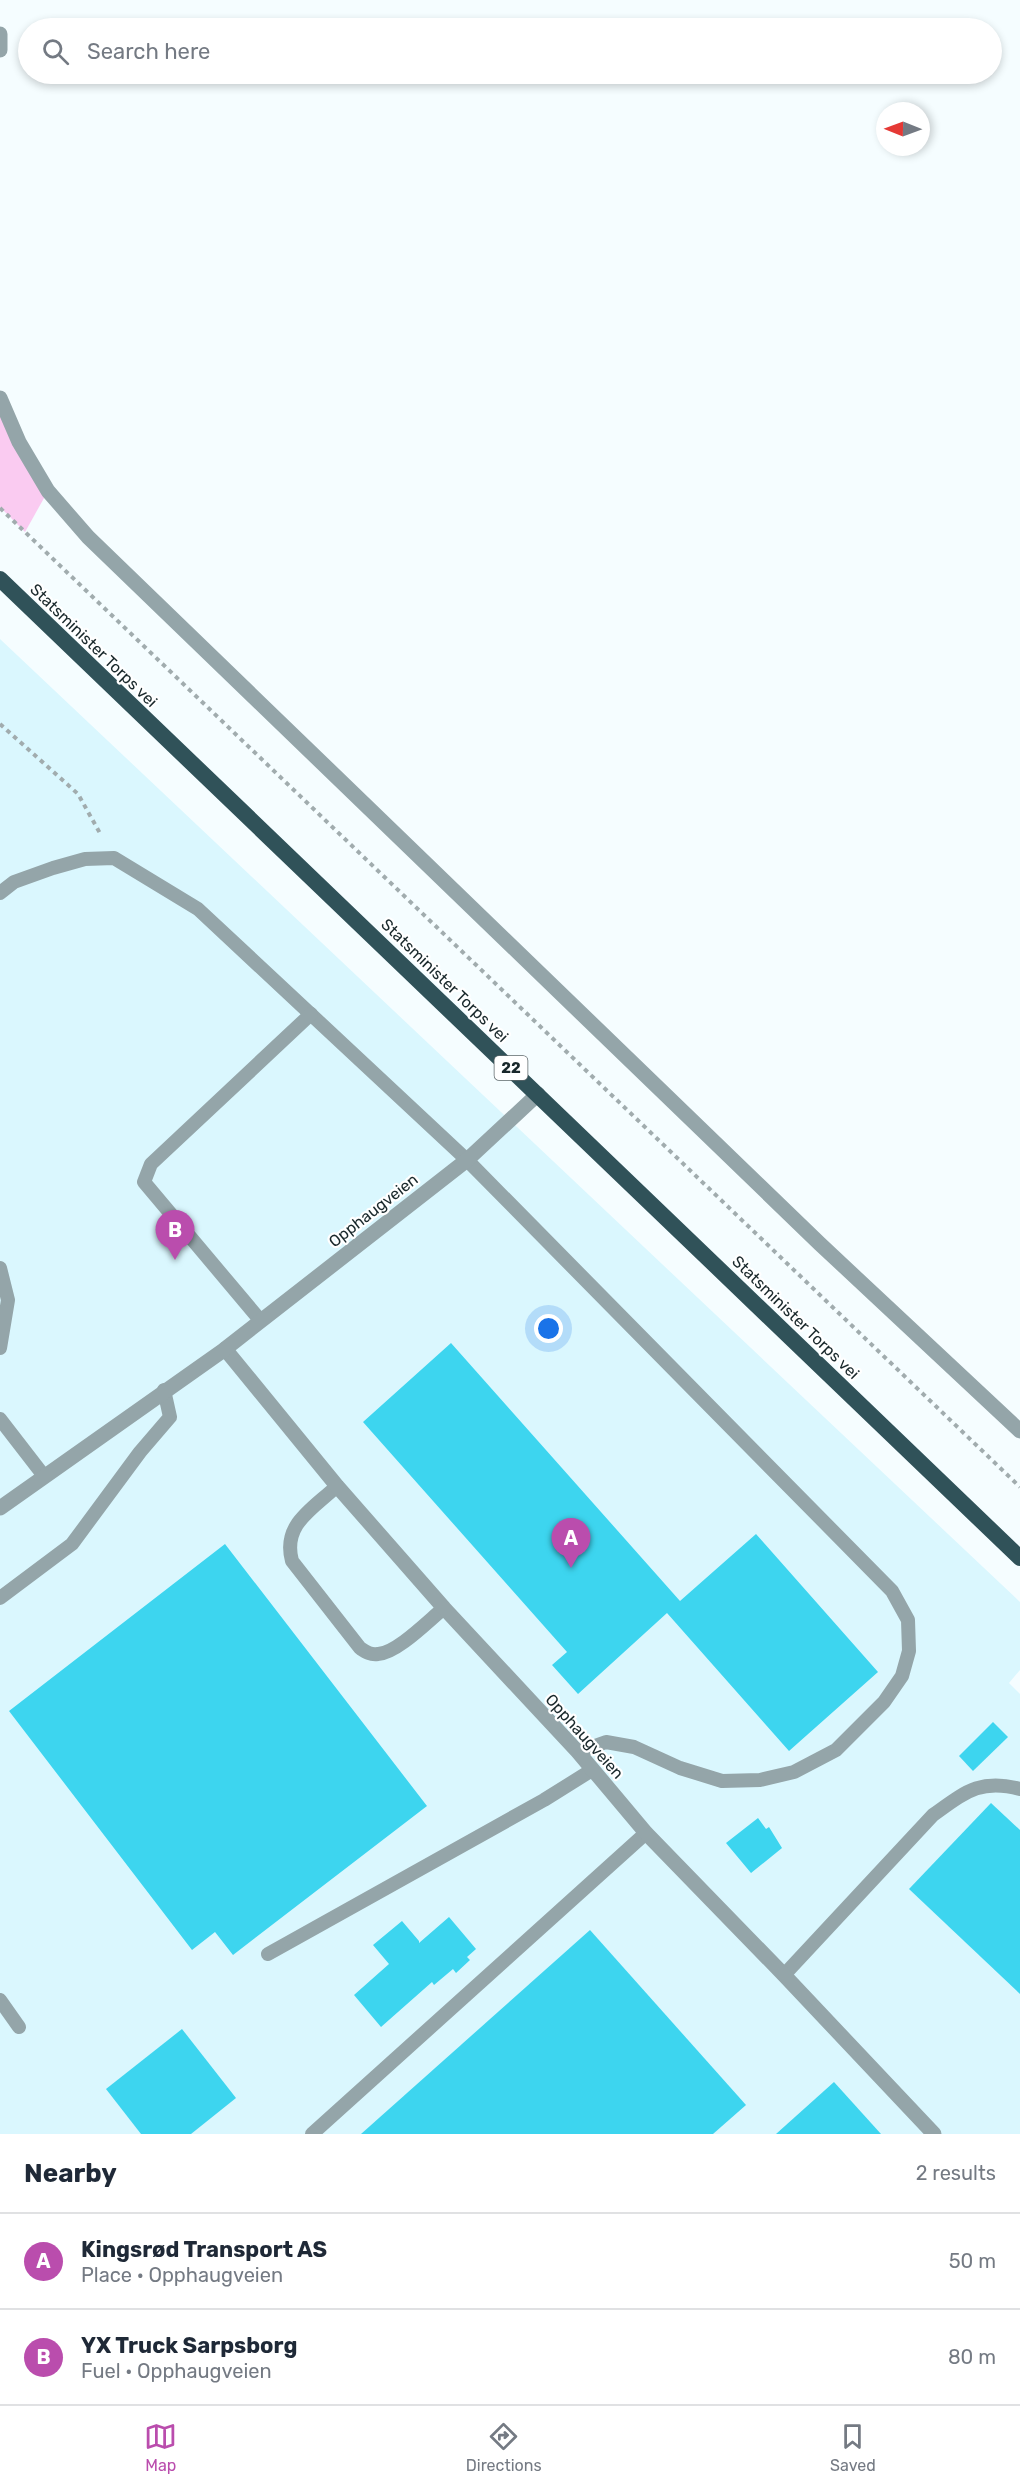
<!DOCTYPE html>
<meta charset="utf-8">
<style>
:root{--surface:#fff;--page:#f6f6f7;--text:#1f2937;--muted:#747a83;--line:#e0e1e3;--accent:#ba4dad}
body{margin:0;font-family:Rubik,sans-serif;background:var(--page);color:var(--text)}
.compass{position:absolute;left:876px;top:102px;width:54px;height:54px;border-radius:50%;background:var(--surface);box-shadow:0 3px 9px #0003;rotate:271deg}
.you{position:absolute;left:549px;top:1329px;width:21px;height:21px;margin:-15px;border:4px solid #fff;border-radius:50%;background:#1a73e8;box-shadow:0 0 0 9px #1a73e833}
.badge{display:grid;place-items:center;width:39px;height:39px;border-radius:50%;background:var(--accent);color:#fff;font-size:20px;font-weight:700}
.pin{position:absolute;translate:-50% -50px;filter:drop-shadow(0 2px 3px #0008)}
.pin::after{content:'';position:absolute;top:32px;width:21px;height:18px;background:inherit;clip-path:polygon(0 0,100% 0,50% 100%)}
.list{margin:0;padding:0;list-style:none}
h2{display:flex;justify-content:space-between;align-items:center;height:78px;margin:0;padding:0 24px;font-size:26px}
h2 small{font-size:20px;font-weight:400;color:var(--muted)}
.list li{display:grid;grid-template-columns:39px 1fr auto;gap:18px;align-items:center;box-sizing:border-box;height:96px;padding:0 24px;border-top:2px solid var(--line)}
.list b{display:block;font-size:22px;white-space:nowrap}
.list p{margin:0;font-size:20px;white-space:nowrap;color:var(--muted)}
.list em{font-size:20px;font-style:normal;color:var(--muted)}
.icon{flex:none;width:33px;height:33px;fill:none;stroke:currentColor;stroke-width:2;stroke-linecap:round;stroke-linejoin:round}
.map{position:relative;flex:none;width:1020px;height:2134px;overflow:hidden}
.search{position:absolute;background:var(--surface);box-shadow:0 3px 9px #0003;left:18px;right:18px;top:18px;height:66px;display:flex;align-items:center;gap:15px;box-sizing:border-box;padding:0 21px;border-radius:33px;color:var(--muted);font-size:22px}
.sheet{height:270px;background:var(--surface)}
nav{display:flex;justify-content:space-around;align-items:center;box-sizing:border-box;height:84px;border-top:2px solid var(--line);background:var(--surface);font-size:16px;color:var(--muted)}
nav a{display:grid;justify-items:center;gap:3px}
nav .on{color:var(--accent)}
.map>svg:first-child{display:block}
</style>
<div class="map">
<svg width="1020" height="2134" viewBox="0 0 1020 2134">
<rect width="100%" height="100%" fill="#f5fdff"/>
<!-- built -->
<polygon fill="#daf7fe" points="0,639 1020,1602 1020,1670 1009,1683 1020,1694 1020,2134 0,2134"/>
<!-- green -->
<polygon fill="#facbf1" points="0,398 48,491 25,532 0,507"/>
<!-- building -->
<g fill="#3dd5ef">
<polygon points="451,1343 680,1601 756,1534 878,1672 789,1751 667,1613 578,1694 552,1665 567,1652 363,1422"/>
<polygon points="225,1544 427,1806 233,1955 215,1932 192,1950 9,1711"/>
<polygon points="993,1722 1008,1737 973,1771 959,1756"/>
<polygon points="991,1803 1020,1830 1020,1994 909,1889"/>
<polygon points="758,1818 766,1829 769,1827 782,1848 751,1873 726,1843"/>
<polygon points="449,1917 476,1949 467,1957 470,1960 456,1973 453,1969 434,1985 432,1982 381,2027 354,1995 389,1964 373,1945 402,1921 419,1941 419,1943"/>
<polygon points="590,1930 746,2105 713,2134 361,2134"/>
<polygon points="182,2029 236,2098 191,2134 141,2134 106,2089"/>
<polygon points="834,2082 881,2134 776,2134"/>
</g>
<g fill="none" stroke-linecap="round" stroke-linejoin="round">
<!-- path -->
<g stroke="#a1acae" stroke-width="4" stroke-dasharray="4.5 4.5" stroke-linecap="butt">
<polyline points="0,508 1020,1487"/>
<polyline points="0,724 78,794 101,835"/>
</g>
<!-- service -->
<g stroke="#94a5a9" stroke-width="14">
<polyline points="0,893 14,882 53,868 85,859 114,858 198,909 467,1160 892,1591 908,1620 909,1651 902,1676 884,1702 836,1750 794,1772 760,1780 722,1781 680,1768 634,1747 606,1742 578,1752"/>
<polyline points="0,1268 8,1300 0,1348"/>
<polyline points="260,1320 144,1182 151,1164 311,1014"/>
<polyline points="0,1419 44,1476"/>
<path d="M 337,1486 C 313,1509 282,1524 292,1561 L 360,1648 C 366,1652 370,1655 378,1654 C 397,1653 428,1621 444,1608"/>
<polyline points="0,1598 72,1544 140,1452 170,1417 164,1390"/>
<polyline points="268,1954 544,1800 592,1770"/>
<path d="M 784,1975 L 933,1815 C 964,1793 980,1778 1020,1789"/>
<polyline points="0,2000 19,2027"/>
<polyline points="312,2134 646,1833"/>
</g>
<!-- minor -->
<g stroke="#94a5a9" stroke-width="15">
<polyline points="0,34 0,50"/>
<polyline points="0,398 19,442 48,491 88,537 820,1244 1020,1431"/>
<polyline points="225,1349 337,1486 444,1608 578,1752 646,1833 784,1975 934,2134"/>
<polyline points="0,1508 225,1349 467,1160 538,1094"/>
</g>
<!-- trunk -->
<polyline stroke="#305259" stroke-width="16" points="0,579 1020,1558"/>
</g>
<g text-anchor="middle" stroke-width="4.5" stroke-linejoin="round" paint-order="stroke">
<!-- shield labels -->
<rect fill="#fff" stroke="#5e686b" stroke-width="1.5" x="494.5" y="1056" width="33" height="24" rx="4.5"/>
<g font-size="15" font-weight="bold" fill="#19282b">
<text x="511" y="1073">22</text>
</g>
<!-- street labels -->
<g font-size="16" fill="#19282b" stroke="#fff">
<text transform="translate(94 645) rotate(44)" y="6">Statsminister Torps vei</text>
<text transform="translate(445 980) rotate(44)" y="6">Statsminister Torps vei</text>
<text transform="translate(373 1210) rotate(-38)" y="6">Opphaugveien</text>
<text transform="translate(796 1317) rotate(44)" y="6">Statsminister Torps vei</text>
<text transform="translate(585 1736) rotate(48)" y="6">Opphaugveien</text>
</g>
</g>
</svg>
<svg class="compass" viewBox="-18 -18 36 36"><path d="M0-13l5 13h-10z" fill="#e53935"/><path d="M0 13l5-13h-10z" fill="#747a83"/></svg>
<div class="you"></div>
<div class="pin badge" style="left:571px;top:1568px">A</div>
<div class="pin badge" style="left:175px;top:1260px">B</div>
<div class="search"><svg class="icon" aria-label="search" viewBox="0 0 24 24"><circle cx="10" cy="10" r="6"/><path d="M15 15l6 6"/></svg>Search here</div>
</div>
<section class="sheet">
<h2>Nearby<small>2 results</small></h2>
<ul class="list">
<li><span class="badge">A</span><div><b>Kingsrød Transport AS</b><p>Place · Opphaugveien</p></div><em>50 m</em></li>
<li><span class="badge">B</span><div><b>YX Truck Sarpsborg</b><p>Fuel · Opphaugveien</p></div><em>80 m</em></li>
</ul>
</section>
<nav>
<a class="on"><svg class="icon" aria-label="map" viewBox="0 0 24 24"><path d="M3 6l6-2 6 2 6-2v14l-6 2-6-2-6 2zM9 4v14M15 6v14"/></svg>Map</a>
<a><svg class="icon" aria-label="directions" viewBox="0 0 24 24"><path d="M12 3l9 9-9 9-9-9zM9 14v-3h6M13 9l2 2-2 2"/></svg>Directions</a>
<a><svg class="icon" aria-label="saved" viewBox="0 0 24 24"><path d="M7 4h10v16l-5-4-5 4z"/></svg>Saved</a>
</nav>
